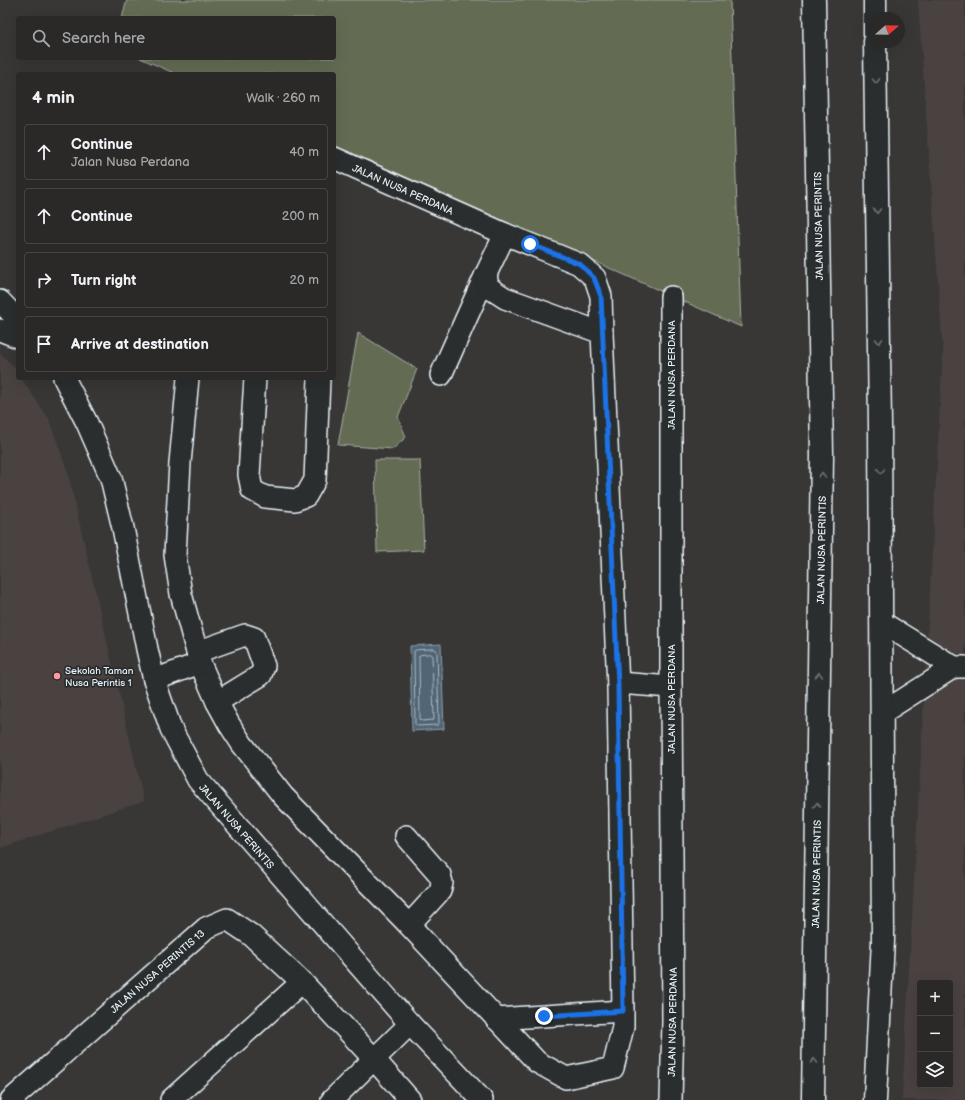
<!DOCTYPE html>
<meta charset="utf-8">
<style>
:root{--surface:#2a2928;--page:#323130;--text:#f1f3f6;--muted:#a5a6a8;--line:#464545}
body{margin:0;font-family:"Balsamiq Sans",sans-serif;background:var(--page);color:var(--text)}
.controls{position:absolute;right:12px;bottom:12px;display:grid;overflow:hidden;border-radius:4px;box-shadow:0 4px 16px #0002}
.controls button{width:36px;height:36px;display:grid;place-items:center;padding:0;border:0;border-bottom:1px solid var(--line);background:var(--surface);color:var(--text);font:20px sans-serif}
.compass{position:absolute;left:869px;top:12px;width:36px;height:36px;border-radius:50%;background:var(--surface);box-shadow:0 4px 16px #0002;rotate:70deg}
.stop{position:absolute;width:12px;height:12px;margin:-9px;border:3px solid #1a73e8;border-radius:50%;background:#fff}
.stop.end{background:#1a73e8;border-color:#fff;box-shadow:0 1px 4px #0008}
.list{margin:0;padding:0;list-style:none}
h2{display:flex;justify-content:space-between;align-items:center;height:52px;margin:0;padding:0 16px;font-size:17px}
h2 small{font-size:13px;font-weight:400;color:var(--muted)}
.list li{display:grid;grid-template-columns:26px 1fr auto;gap:12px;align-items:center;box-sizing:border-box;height:56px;margin:0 8px 8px;padding:0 8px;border:1px solid var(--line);border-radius:4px}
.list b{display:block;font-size:15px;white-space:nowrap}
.list p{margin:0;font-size:13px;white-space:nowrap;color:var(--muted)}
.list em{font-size:13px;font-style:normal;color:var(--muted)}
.icon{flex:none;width:22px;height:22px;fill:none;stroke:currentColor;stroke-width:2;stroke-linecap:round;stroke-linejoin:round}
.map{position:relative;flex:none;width:965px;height:1100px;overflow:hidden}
.search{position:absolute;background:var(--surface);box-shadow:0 4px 16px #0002;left:16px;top:16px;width:320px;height:44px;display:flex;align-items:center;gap:10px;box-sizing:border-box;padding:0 14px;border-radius:4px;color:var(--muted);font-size:15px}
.panel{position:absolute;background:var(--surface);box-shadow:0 4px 16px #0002;left:16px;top:72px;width:320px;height:308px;border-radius:4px}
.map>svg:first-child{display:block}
</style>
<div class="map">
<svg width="965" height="1100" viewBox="0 0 965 1100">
<rect width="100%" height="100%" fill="#383736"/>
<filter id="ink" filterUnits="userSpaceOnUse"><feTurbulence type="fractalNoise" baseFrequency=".025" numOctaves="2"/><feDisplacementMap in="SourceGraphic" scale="8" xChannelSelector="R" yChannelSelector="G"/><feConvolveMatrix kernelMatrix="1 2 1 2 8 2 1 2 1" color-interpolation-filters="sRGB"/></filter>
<g filter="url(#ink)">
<!-- built -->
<g fill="#494340" fill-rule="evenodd">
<path d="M 918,0 L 965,0 L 965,1100 L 902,1100 L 943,351 ZM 920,983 L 950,983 L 950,1085 L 920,1085 Z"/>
<polygon points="0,353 15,368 18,373 18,378 21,378 49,419 68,473 144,801 0,848"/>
</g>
<!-- green -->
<g fill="#646c52" stroke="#a6aea5">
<polygon points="127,0 730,0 741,327 334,145 334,74 176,74 140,58 334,58 334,18 122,18"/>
<polygon points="358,333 417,369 398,417 406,437 393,449 338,445"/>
<polygon points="375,460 420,460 424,550 377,552"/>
</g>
<!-- water -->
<polygon fill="#516675" stroke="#8d9ea9" points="441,644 444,729 412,731 410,646"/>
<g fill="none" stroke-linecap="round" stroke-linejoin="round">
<!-- shore -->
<g stroke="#acb9c4" stroke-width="1">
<polygon points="435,649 437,651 439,724 438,725 417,726 415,724 414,651 416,650"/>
<polygon points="430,654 432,656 434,719 433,720 422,721 420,719 419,656 420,655"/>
</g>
<defs>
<g id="minor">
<polyline points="334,158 505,234 579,264 595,278 601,296 602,333"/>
<polyline points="671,297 671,687 673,1021 671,1100"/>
<polyline points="0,301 18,320"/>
<polyline points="0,330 18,337"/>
<polyline points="441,375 486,274"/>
<polyline points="64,378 87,423 111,478 123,528 147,649 154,680 171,729 198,780 410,1024 482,1100"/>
<polyline points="188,378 180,463 175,555 181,594 200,663 217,702 229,724 242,744 283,796 409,925 537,1062 566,1078 613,1068 623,1027 623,1011 618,686 602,333 505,298 488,287 486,274 505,234"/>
<polyline points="255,378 249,475 252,490 265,497 295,500 306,496 315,480 319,378"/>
<polyline points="881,622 954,667"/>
<polyline points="197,652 245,635 254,638 264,666 261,675 217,702"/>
<polyline points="154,680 200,663"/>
<polyline points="618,683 671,687"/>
<polyline points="882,713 954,667 965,667"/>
<polyline points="406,836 440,875 442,883 440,891 409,925"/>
<polyline points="496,1019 623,1011"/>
<polyline points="11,1100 206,928 227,919 251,935 302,982 374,1059 410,1100"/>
<polyline points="171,1100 302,982"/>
<polyline points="332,1100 410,1024"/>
</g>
<g id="major">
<polyline points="875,0 875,34"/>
<polyline points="813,1100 822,455 814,0"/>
<polyline points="875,1100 883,940 880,425 875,42"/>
</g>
</defs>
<!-- minor casing -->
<use href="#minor" stroke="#e8f1f8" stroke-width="24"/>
<!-- major casing -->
<use href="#major" stroke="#e8f1f8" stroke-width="25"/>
<!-- minor -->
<use href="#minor" stroke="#2a2d2e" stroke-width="21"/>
<!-- major -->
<use href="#major" stroke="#2a2d2e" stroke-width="22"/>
</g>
<!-- one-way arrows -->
<defs><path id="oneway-chevron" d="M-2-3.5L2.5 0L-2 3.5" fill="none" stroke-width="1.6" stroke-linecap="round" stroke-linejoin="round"/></defs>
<g stroke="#6c7275">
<use href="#oneway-chevron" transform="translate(876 81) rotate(89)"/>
<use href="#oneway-chevron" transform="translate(877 211) rotate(89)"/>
<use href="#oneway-chevron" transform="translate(879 341) rotate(89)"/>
<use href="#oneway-chevron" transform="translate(881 471) rotate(90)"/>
<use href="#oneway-chevron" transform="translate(822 475) rotate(-89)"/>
<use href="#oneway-chevron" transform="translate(819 675) rotate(-89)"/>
<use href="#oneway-chevron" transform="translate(817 805) rotate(-89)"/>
<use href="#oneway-chevron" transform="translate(814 1061) rotate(-89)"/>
</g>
</g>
<g fill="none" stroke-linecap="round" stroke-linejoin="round" filter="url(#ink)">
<!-- route -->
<polyline stroke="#1a73e8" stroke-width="5" points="530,244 580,264 594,278 601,296 618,686 623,1011 544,1016"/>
</g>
<!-- markers -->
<circle fill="#ff9aa2" stroke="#2a2d2e" stroke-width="1.5" cx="57" cy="676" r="4"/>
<g text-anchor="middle" stroke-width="3.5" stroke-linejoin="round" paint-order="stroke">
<!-- street labels -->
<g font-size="10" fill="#e8f1f8" stroke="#2a2d2e">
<text transform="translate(403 189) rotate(24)" y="4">JALAN NUSA PERDANA</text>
<text transform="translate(818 226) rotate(-91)" y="4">JALAN NUSA PERINTIS</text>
<text transform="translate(671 375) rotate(-90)" y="4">JALAN NUSA PERDANA</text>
<text transform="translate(821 550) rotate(-89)" y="4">JALAN NUSA PERINTIS</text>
<text transform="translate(671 699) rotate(-90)" y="4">JALAN NUSA PERDANA</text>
<text transform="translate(237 826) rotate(49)" y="4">JALAN NUSA PERINTIS</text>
<text transform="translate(816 874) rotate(-89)" y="4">JALAN NUSA PERINTIS</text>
<text transform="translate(157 971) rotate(-41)" y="4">JALAN NUSA PERINTIS 13</text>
<text transform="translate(672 1022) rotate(-89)" y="4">JALAN NUSA PERDANA</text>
</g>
<!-- poi labels -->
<g font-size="10" fill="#e8f1f8" stroke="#2a2d2e" text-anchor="start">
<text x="65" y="674">Sekolah Taman<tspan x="65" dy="12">Nusa Perintis 1</tspan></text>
</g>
</g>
</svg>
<div class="controls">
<button>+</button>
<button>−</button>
<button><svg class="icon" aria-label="layers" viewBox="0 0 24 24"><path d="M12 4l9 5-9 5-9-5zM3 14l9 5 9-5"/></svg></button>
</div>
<svg class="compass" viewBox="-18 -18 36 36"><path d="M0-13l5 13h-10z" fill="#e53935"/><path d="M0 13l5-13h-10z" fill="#a5a6a8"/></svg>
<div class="stop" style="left:530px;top:244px"></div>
<div class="stop end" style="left:544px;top:1016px"></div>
<div class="search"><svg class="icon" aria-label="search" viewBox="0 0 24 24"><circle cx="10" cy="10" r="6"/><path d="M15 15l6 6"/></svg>Search here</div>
<section class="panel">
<h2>4 min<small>Walk · 260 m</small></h2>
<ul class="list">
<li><svg class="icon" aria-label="ahead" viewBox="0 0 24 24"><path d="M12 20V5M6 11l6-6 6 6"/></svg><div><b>Continue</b><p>Jalan Nusa Perdana</p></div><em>40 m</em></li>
<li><svg class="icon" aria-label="ahead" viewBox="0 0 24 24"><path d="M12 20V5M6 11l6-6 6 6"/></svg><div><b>Continue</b></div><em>200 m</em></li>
<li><svg class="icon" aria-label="right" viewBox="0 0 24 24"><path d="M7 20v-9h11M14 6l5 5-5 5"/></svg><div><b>Turn right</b></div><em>20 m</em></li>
<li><svg class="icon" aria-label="arrive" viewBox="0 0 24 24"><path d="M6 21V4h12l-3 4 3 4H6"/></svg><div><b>Arrive at destination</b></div></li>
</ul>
</section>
</div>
